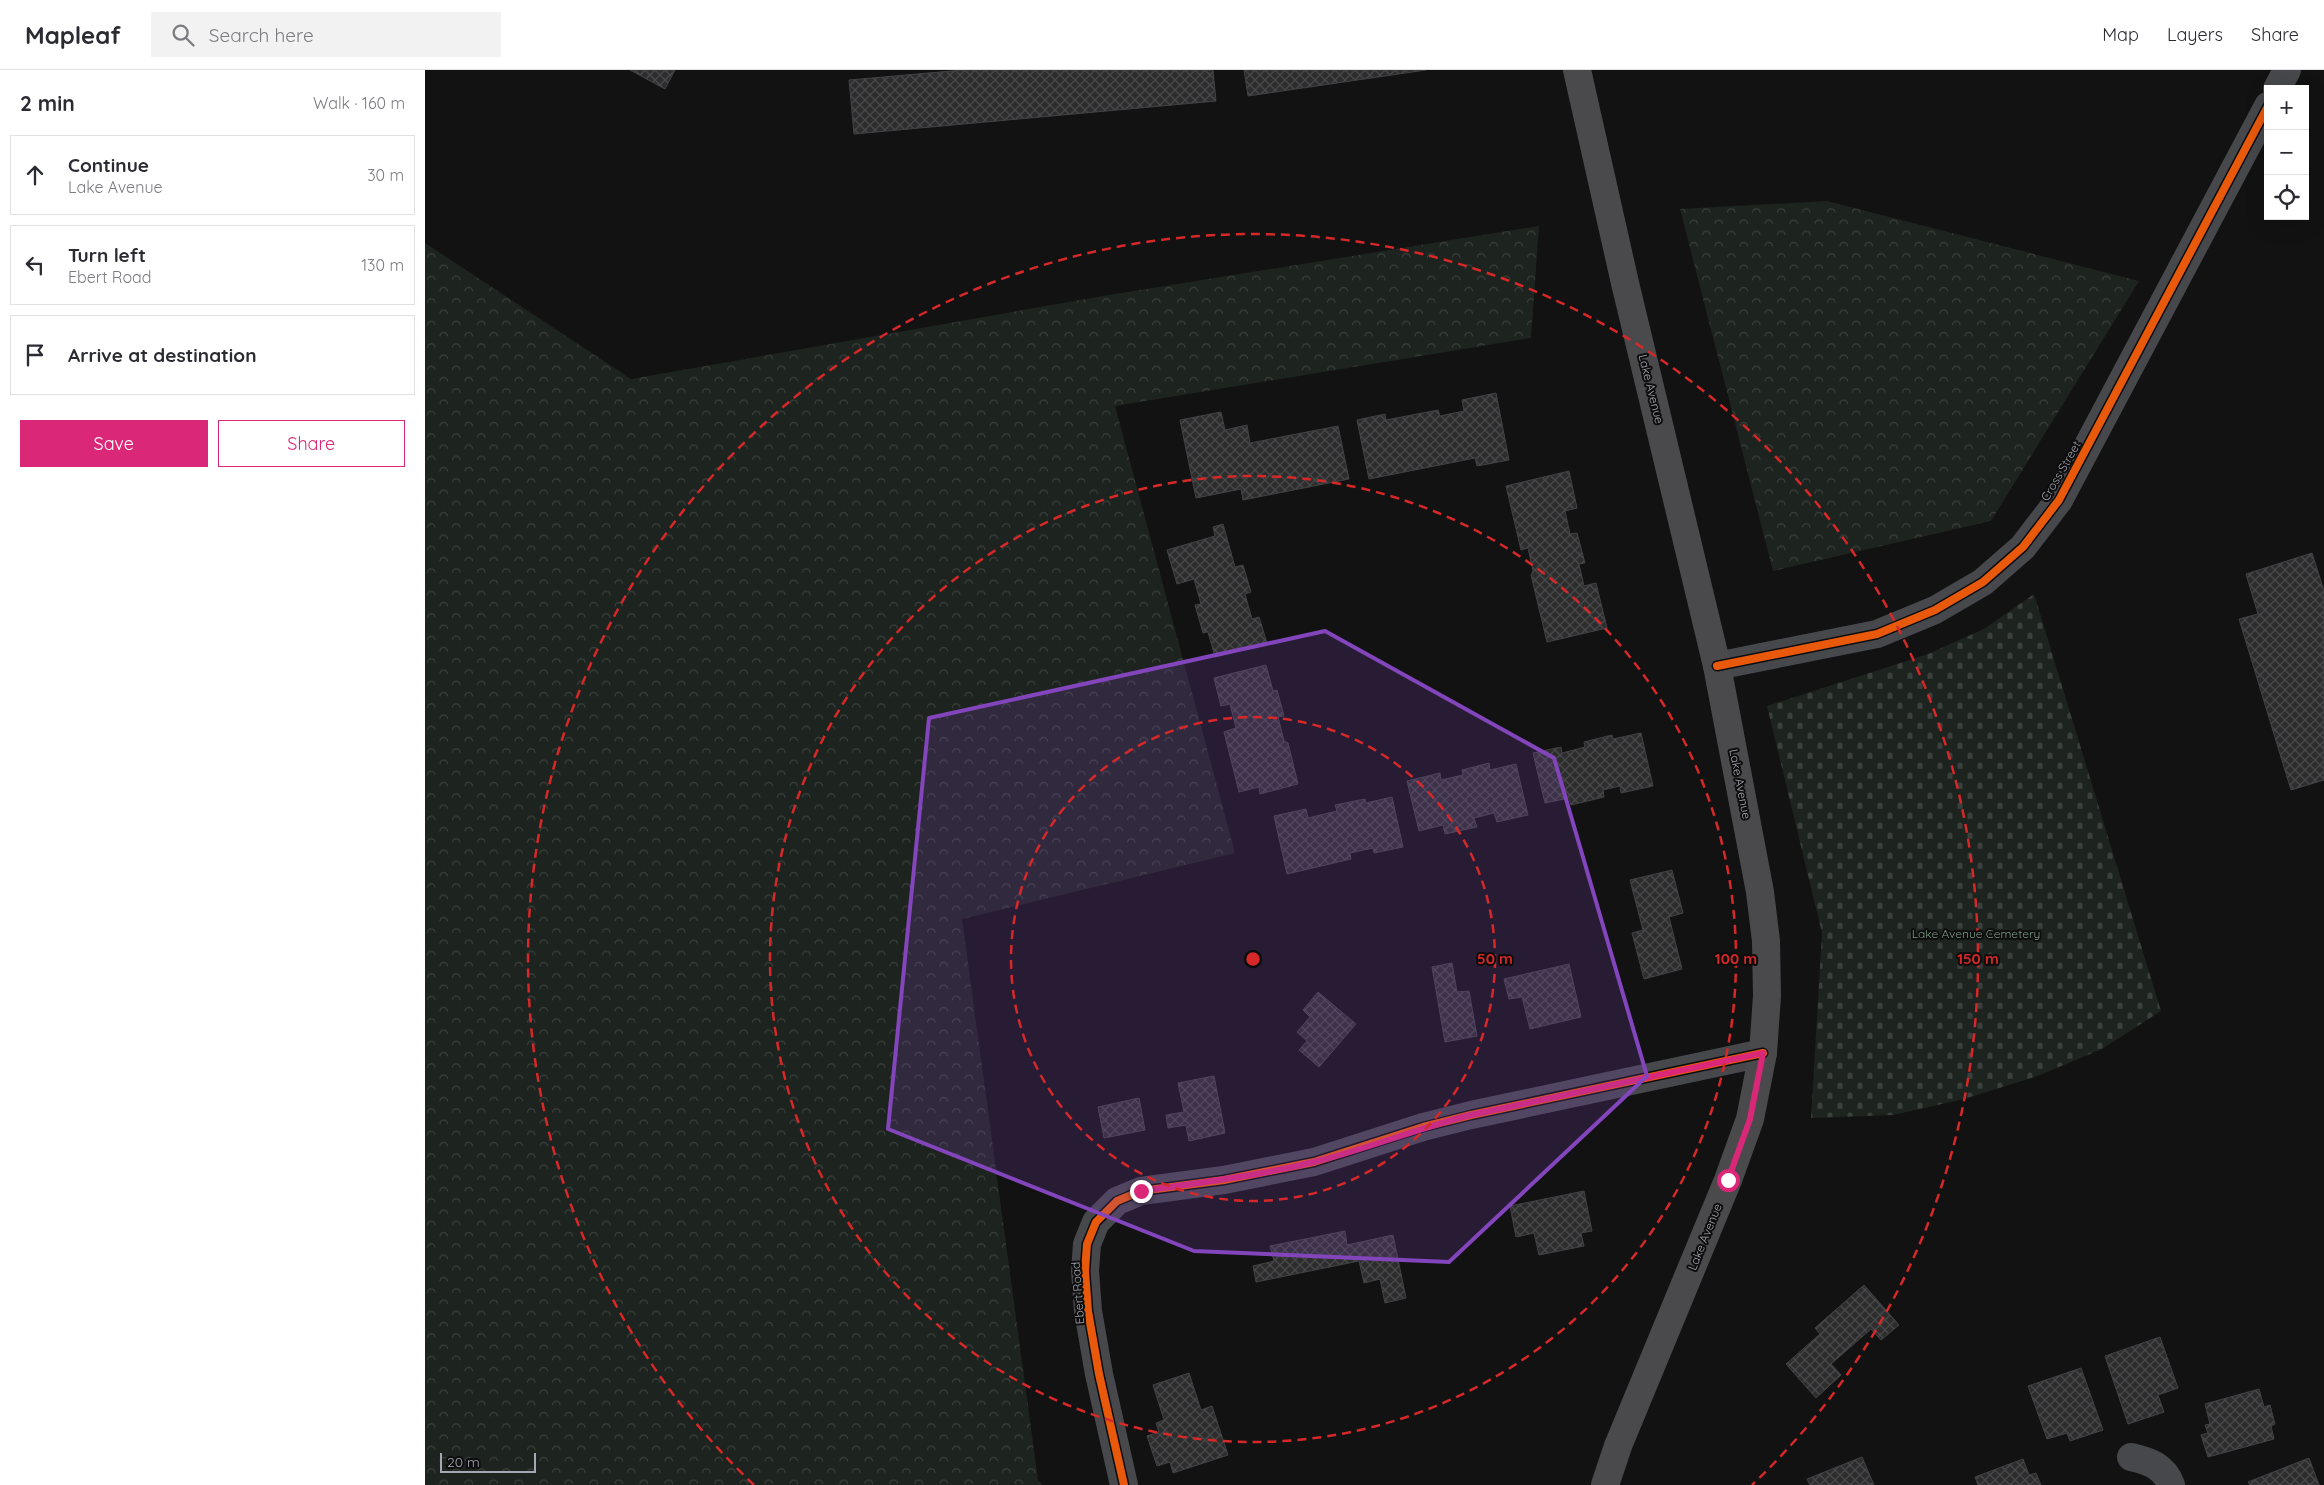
<!DOCTYPE html>
<meta charset="utf-8">
<style>
:root{--surface:#fff;--page:#f2f2f3;--text:#2b2b33;--muted:#7c7c81;--line:#e1e1e2;--accent:#db2777}
body{margin:0;font-family:Quicksand,sans-serif;background:var(--page);color:var(--text)}
.controls{position:absolute;right:15px;top:15px;display:grid;overflow:hidden;border-radius:0px;box-shadow:0 5px 20px #0002}
.controls button{width:45px;height:45px;display:grid;place-items:center;padding:0;border:0;border-bottom:1px solid var(--line);background:var(--surface);color:var(--text);font:25px sans-serif}
.scale{position:absolute;left:15px;bottom:12px;width:96px;box-sizing:border-box;padding-left:5px;border:2px solid #a5a7b2;border-top:0;font-size:14px;line-height:18px;white-space:nowrap;color:#a5a7b2;-webkit-text-stroke:4px #0d0d0e;paint-order:stroke}
.stop{position:absolute;width:15px;height:15px;margin:-11px;border:4px solid #db2777;border-radius:50%;background:#fff}
.stop.end{background:#db2777;border-color:#fff;box-shadow:0 1px 5px #0008}
.list{margin:0;padding:0;list-style:none}
h2{display:flex;justify-content:space-between;align-items:center;height:65px;margin:0;padding:0 20px;font-size:21px}
h2 small{font-size:16px;font-weight:400;color:var(--muted)}
.list li{display:grid;grid-template-columns:32px 1fr auto;gap:15px;align-items:center;box-sizing:border-box;height:80px;margin:0 10px 10px;padding:0 10px;border:1px solid var(--line);border-radius:0px}
.list b{display:block;font-size:19px;white-space:nowrap}
.list p{margin:0;font-size:16px;white-space:nowrap;color:var(--muted)}
.list em{font-size:16px;font-style:normal;color:var(--muted)}
.actions{display:flex;gap:10px;padding:15px 20px}
.actions a{flex:1;padding:11px 0;border:1px solid var(--accent);border-radius:0px;text-align:center;font-size:18px;color:var(--accent)}
.actions .main{background:var(--accent);color:#fff}
.icon{flex:none;width:28px;height:28px;fill:none;stroke:currentColor;stroke-width:2;stroke-linecap:round;stroke-linejoin:round}
.map{position:relative;flex:none;width:1899px;height:1415px;overflow:hidden}
header{display:flex;align-items:center;gap:30px;box-sizing:border-box;height:70px;padding:0 25px;background:var(--surface);border-bottom:1px solid var(--line)}
header strong{font-size:24px}
nav{display:flex;gap:28px;margin-inline-start:auto;font-size:18px}
.search{width:350px;height:45px;background:var(--page);display:flex;align-items:center;gap:12px;box-sizing:border-box;padding:0 18px;border-radius:0px;color:var(--muted);font-size:19px}
main{display:flex}
aside{flex:1;background:var(--surface)}
.map>svg:first-child{display:block}
</style>
<header>
<strong>Mapleaf</strong>
<div class="search"><svg class="icon" aria-label="search" viewBox="0 0 24 24"><circle cx="10" cy="10" r="6"/><path d="M15 15l6 6"/></svg>Search here</div>
<nav><a>Map</a><a>Layers</a><a>Share</a></nav>
</header>
<main>
<aside>
<h2>2 min<small>Walk · 160 m</small></h2>
<ul class="list">
<li><svg class="icon" aria-label="ahead" viewBox="0 0 24 24"><path d="M12 20V5M6 11l6-6 6 6"/></svg><div><b>Continue</b><p>Lake Avenue</p></div><em>30 m</em></li>
<li><svg class="icon" aria-label="left" viewBox="0 0 24 24"><path d="M17 20v-9H6M10 6l-5 5 5 5"/></svg><div><b>Turn left</b><p>Ebert Road</p></div><em>130 m</em></li>
<li><svg class="icon" aria-label="arrive" viewBox="0 0 24 24"><path d="M6 21V4h12l-3 4 3 4H6"/></svg><div><b>Arrive at destination</b></div></li>
</ul>
<div class="actions"><a class="main">Save</a><a>Share</a></div>
</aside>
<div class="map">
<svg width="1899" height="1415" viewBox="0 0 1899 1415">
<defs>
<pattern id="forest-crowns" width="20" height="18" patternUnits="userSpaceOnUse" patternTransform="scale(1.25)"><rect width="20" height="18" fill="#1d231e"/><path d="M2 6a3 3 0 1 1 6 0M12 15a3 3 0 1 1 6 0" fill="none" stroke="#3b403c"/></pattern>
<pattern id="cemetery-stones" width="16" height="16" patternUnits="userSpaceOnUse" patternTransform="scale(1.25)"><rect width="16" height="16" fill="#1d231e"/><path d="M2 7V4a2 2 0 0 1 4 0v3zM10 15v-3a2 2 0 0 1 4 0v3z" fill="#3b403c"/></pattern>
<pattern id="building-cross-hatch" width="8" height="8" patternUnits="userSpaceOnUse" patternTransform="scale(1.25)"><rect width="8" height="8" fill="#2d2d2e"/><path d="M0 0l8 8M0 8l8-8" fill="none" stroke="#48494a"/></pattern>
</defs>
<rect width="100%" height="100%" fill="#121213"/>
<!-- forest -->
<g fill="url(#forest-crowns)">
<polygon points="1402,131 1714,211 1566,451 1348,501 1255,139"/>
<polygon points="1114,156 1106,268 690,336 810,783 537,849 613,1410 617,1415 0,1415 0,173 206,309 684,225"/>
</g>
<!-- cemetery -->
<polygon fill="url(#cemetery-stones)" points="1609,524 1736,941 1677,979 1610,1007 1539,1029 1468,1045 1386,1048 1397,863 1342,636 1503,584 1559,559"/>
<!-- building -->
<g fill="url(#building-cross-hatch)" stroke="#424246">
<polygon points="205,0 250,0 240,19"/>
<polygon points="538,0 788,0 791,31 429,64 424,10"/>
<polygon points="819,0 1001,0 823,26"/>
<polygon points="1071,323 1084,390 1052,396 1050,388 944,409 932,350 960,344 961,350 1013,340 1015,346 1039,341 1037,330"/>
<polygon points="796,342 800,360 822,355 825,373 913,356 924,409 818,430 816,419 771,428 755,350"/>
<polygon points="1144,401 1152,438 1140,441 1145,464 1152,463 1160,493 1154,494 1159,516 1171,513 1182,558 1122,572 1106,505 1108,501 1103,478 1096,480 1081,416"/>
<polygon points="798,454 810,497 818,495 826,522 820,524 827,549 834,547 842,573 790,587 783,562 778,563 770,535 776,534 769,509 752,514 742,480 790,466 788,457"/>
<polygon points="1887,483 1899,521 1899,710 1866,720 1814,549 1833,544 1821,504"/>
<polygon points="841,595 848,621 852,620 859,646 853,647 859,671 863,673 873,714 835,724 834,717 814,722 799,662 811,658 805,634 796,636 789,608"/>
<polygon points="1216,663 1228,716 1196,723 1195,716 1178,720 1179,727 1146,735 1144,728 1120,733 1108,683 1136,677 1137,683 1160,677 1159,672 1187,665 1188,669"/>
<polygon points="1064,693 1065,700 1091,694 1103,745 1072,752 1069,743 1049,748 1052,757 1020,764 1018,755 994,761 982,711 1015,703 1016,710 1038,705 1037,700"/>
<polygon points="967,727 978,777 949,783 948,778 925,783 926,789 862,804 849,746 881,739 883,748 912,741 910,735 940,729 941,733"/>
<polygon points="1247,800 1258,843 1244,847 1257,899 1219,909 1207,863 1218,860 1205,810"/>
<polygon points="1027,893 1032,922 1044,921 1052,966 1020,972 1007,897"/>
<polygon points="1144,894 1156,947 1105,959 1097,927 1084,929 1079,909"/>
<polygon points="893,922 931,954 894,997 874,980 882,971 872,962 885,947 878,940"/>
<polygon points="789,1006 800,1063 764,1071 761,1055 743,1058 741,1045 759,1042 753,1013"/>
<polygon points="714,1028 720,1060 679,1068 673,1037"/>
<polygon points="1159,1121 1167,1161 1156,1163 1159,1176 1114,1185 1109,1163 1091,1167 1085,1136"/>
<polygon points="920,1161 922,1175 968,1165 981,1228 960,1233 955,1209 939,1213 934,1191 831,1212 828,1196 849,1191 845,1176"/>
<polygon points="1439,1215 1474,1255 1456,1270 1446,1259 1406,1294 1416,1305 1391,1328 1361,1294 1395,1264 1390,1258"/>
<polygon points="1735,1267 1753,1318 1733,1325 1739,1342 1703,1354 1680,1286"/>
<polygon points="1656,1298 1678,1360 1645,1371 1642,1363 1622,1369 1603,1316"/>
<polygon points="764,1303 776,1340 787,1336 803,1385 748,1403 745,1392 732,1396 722,1366 734,1362 731,1353 739,1350 728,1315"/>
<polygon points="1834,1319 1839,1337 1845,1335 1850,1354 1846,1356 1849,1369 1783,1387 1776,1365 1783,1363 1780,1355 1785,1354 1780,1334"/>
<polygon points="1437,1387 1449,1415 1385,1415 1382,1409"/>
<polygon points="1884,1388 1894,1415 1825,1415 1823,1412"/>
<polygon points="1598,1389 1604,1405 1611,1403 1616,1415 1553,1415 1550,1407"/>
</g>
<g fill="none" stroke-linecap="round" stroke-linejoin="round">
<!-- minor -->
<g stroke="#47484c" stroke-width="28">
<polyline points="1852,19 1862,0"/>
<polyline points="1292,596 1452,564 1510,540 1558,512 1598,477 1634,430 1843,36"/>
<path d="M 1706,1387 C 1724,1391 1739,1396 1746,1415"/>
<polyline points="699,1415 674,1304 663,1241 660,1201 662,1174 671,1152 692,1131 716,1121 799,1110 889,1092 998,1057 1046,1045 1338,983"/>
</g>
<!-- major -->
<polyline stroke="#4a4a4d" stroke-width="28" points="1152,0 1200,213 1292,596 1335,822 1341,871 1342,926 1338,983 1325,1049 1303,1110 1193,1376 1180,1415"/>
<defs>
<g id="cycleway">
<polyline points="1292,596 1452,564 1510,540 1558,512 1598,477 1634,430 1843,36"/>
<polyline points="699,1415 674,1304 663,1241 660,1201 662,1174 671,1152 692,1131 716,1121 799,1110 889,1092 998,1057 1046,1045 1338,983"/>
</g>
</defs>
<!-- cycleway casing -->
<use href="#cycleway" stroke="#0d0d0e" stroke-width="11"/>
<!-- cycleway -->
<use href="#cycleway" stroke="#e8590c" stroke-width="8"/>
</g>
<g fill="none" stroke-linecap="round" stroke-linejoin="round">
<!-- route -->
<path stroke="#db2777" stroke-width="6" d="M 716,1121 C 774,1113 832,1106 889,1092 C 942,1079 993,1058 1046,1045 L 1338,983 L 1325,1049 L 1303,1110"/>
</g>
<!-- marked area -->
<path fill="#8345bc" fill-opacity="0.2" stroke="#8345bc" stroke-width="4" stroke-linejoin="round" d="M 900,561 L 1129,688 L 1222,1006 L 1024,1192 L 769,1181 L 463,1059 L 504,648 Z"/>
<!-- distance rings -->
<g fill="none" stroke="#d62828" stroke-width="2.5" stroke-dasharray="9 6">
<circle cx="828" cy="889" r="242"/>
<circle cx="828" cy="889" r="483"/>
<path d="M329 1415A725 725 0 1 1 1327 1415"/>
</g>
<g text-anchor="middle" stroke-width="4" stroke-linejoin="round" paint-order="stroke">
<!-- street labels -->
<g font-size="12" fill="#a5a7b2" stroke="#0d0d0e">
<text transform="translate(1226 319) rotate(76)" y="4">Lake Avenue</text>
<text transform="translate(1636 401) rotate(-60)" y="4">Cross Street</text>
<text transform="translate(1315 714) rotate(79)" y="4">Lake Avenue</text>
<text transform="translate(1280 1167) rotate(-68)" y="4">Lake Avenue</text>
<text transform="translate(653 1223) rotate(-94)" y="4">Ebert Road</text>
</g>
<!-- park labels -->
<g font-size="12" fill="#7e9b85" stroke="#0d0d0e">
<text x="1551" y="868">Lake Avenue Cemetery</text>
</g>
</g>
<circle cx="828" cy="889" r="8" fill="#d62828" stroke="#0d0d0e" stroke-width="2.5"/>
<g font-size="15" text-anchor="middle" font-weight="bold" fill="#d62828" stroke="#0d0d0e" stroke-width="4" stroke-linejoin="round" paint-order="stroke">
<text x="1070" y="894">50 m</text>
<text x="1311" y="894">100 m</text>
<text x="1553" y="894">150 m</text>
</g>
</svg>
<div class="controls">
<button>+</button>
<button>−</button>
<button><svg class="icon" aria-label="locate" viewBox="0 0 24 24"><circle cx="12" cy="12" r="6"/><path d="M12 2v4M12 18v4M2 12h4M18 12h4"/></svg></button>
</div>
<div class="scale">20 m</div>
<div class="stop" style="left:1303px;top:1110px"></div>
<div class="stop end" style="left:716px;top:1121px"></div>
</div>
</main>
